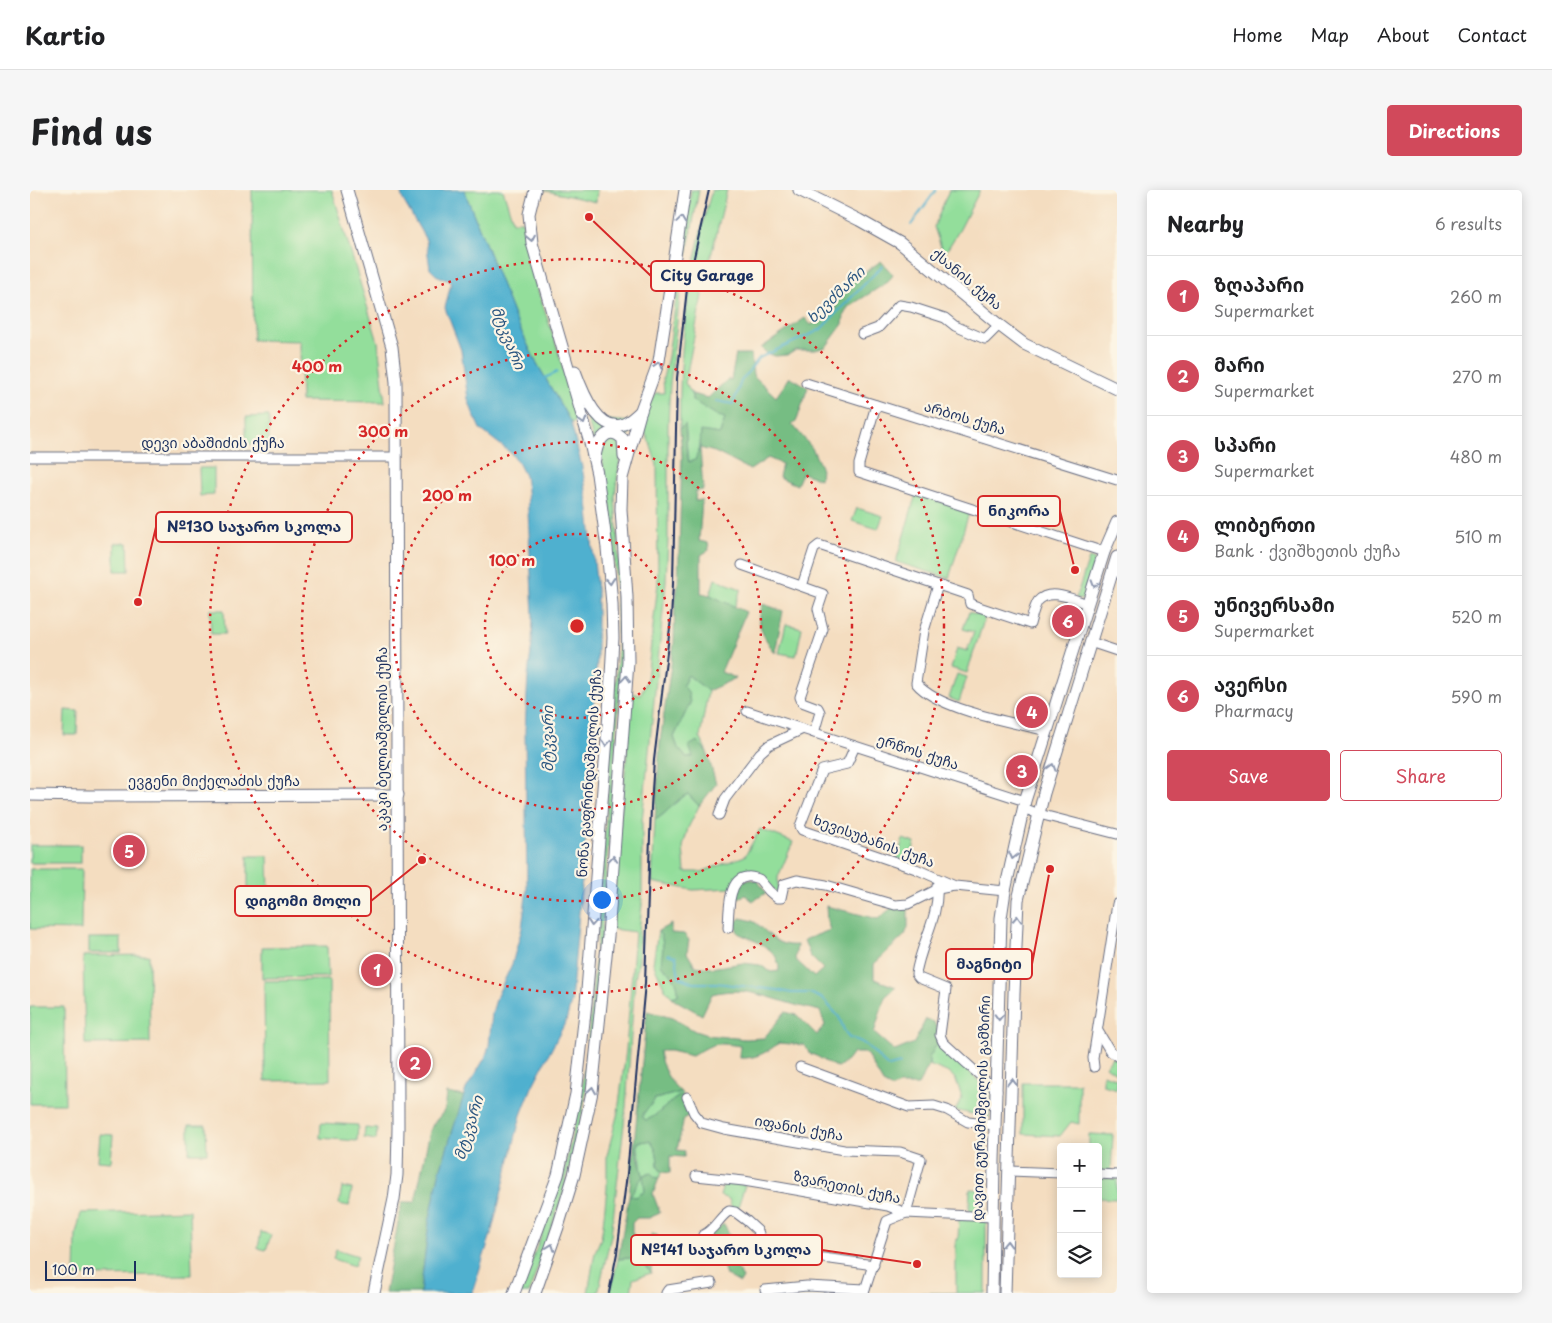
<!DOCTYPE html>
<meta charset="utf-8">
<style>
:root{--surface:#fff;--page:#f6f6f6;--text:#202124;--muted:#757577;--line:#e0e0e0;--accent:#d1495b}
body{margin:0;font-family:"Playpen Sans","Noto Sans Georgian",sans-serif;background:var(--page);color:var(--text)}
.controls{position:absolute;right:15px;bottom:15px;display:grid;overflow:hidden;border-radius:5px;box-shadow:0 2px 12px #0003}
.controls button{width:45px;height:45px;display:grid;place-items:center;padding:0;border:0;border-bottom:1px solid var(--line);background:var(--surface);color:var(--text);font:25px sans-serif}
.scale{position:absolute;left:15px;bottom:12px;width:91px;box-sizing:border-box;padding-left:5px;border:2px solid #1b2f5e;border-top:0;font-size:14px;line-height:18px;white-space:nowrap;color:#1b2f5e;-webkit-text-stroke:4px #fcf5e5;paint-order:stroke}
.you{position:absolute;left:571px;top:709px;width:18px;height:18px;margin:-12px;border:4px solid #fff;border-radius:50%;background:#1a73e8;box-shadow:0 0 0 8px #1a73e833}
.badge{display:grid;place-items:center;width:32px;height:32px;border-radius:50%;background:var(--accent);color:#fff;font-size:16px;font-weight:700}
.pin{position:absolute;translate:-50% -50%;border:2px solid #fff;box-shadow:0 1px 5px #0006}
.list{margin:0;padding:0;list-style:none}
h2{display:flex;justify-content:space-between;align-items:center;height:65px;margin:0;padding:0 20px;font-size:21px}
h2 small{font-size:16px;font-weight:400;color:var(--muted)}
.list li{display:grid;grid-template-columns:32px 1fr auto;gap:15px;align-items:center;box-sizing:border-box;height:80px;padding:0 20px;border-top:1px solid var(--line)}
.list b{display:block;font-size:19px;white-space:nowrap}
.list p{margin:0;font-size:16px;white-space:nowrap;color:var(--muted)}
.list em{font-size:16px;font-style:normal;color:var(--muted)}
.actions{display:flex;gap:10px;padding:15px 20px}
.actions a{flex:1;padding:11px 0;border:1px solid var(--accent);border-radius:5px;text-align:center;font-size:18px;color:var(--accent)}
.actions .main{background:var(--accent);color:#fff}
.icon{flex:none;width:28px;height:28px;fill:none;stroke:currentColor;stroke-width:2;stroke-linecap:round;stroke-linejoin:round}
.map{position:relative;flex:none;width:1087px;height:1103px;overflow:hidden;border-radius:5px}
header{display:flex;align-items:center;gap:30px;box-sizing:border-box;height:70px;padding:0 25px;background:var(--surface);border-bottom:1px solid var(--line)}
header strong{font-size:24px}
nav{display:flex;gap:28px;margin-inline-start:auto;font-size:18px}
.intro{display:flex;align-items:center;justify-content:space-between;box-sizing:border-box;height:120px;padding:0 30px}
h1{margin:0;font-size:35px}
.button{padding:12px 22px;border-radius:5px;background:var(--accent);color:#fff;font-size:18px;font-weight:700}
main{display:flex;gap:30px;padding:0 30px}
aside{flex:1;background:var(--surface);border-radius:5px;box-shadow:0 2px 12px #0003}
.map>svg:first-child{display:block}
</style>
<header>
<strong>Kartio</strong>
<nav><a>Home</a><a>Map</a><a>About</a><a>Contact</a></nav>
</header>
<div class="intro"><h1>Find us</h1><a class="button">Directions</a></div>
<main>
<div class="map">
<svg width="1087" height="1103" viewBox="0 0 1087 1103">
<rect width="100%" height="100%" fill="#fcf5e5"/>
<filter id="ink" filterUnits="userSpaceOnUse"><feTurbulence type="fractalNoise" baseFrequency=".02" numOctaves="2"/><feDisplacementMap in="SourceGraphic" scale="10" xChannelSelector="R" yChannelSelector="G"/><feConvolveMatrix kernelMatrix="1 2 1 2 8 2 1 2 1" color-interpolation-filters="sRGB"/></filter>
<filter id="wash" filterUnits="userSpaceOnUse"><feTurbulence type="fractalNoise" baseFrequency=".0096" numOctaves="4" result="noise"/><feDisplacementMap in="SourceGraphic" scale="20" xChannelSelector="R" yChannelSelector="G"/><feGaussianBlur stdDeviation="1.12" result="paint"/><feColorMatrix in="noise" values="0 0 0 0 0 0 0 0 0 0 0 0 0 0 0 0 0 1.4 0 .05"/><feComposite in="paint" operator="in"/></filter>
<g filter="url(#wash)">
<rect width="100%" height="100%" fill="#f4ddc0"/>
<!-- green -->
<g fill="#93de9b" stroke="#57867c">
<polygon points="222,0 302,0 348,152 355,212 271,211 270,151 223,150"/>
<polygon points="434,0 473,0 483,31 492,31 504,89 527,157 547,231 541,233 505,170 484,126"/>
<polygon points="512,0 567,0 566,12"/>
<polygon points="661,0 669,0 651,96 640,194 638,234 638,348 636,391 612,631 612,715 609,742 609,770 605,788 596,917 581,1046 568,1103 558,1103 565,1062 571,1048 573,1035 577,998 577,965 588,922 596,860 605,742 582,739 590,632 603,504 611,504 617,489 628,393 627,275 620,253 610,232 625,203 634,203 633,188 638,167"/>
<path d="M 682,0 L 697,0 L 674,95 L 655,193 L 662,204 L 662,210 L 695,228 L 690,244 L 671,242 L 670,257 L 666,270 L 659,272 C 655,260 658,247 654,235 L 650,239 C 648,159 659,77 682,0 Z"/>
<polygon points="919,0 950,0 930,39 912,68 912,60 904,37"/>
<polygon points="550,203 567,229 602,232 598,250 595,246 564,252"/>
<polygon points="239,226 239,254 216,254 216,227"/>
<polygon points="578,248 589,250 591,260 585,306 592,417 592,470 569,778 558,888 552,924 533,1003 499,1103 490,1103 533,986 549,915 557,861 567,753 588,459 587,407 581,322 579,303 570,261"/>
<polygon points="169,278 184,278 184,305 170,306"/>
<polygon points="886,304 940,320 919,388 866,372"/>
<polygon points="827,318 853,326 848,339 822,331"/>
<polygon points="85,353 98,353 99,381 85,381"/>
<polygon points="1059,368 1065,370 1052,410 1046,408"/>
<polygon points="685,389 711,399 704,418 680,405"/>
<polygon points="180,420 194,420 195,444 181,444"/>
<polygon points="939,422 955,427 937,483 921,478 927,458 937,461 944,442 933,439"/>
<polygon points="756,434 772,438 766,466 749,463"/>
<polygon points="927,484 937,487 929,512 919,508"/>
<polygon points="658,485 678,501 670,547 677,562 667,552 663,567 656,567 648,558 644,547 660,513 658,503 653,495"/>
<polygon points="35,520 48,521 47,545 34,545"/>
<path d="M 658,604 L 669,616 L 658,638 L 653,657 L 655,682 L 671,682 L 715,666 L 730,639 L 763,652 L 748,687 L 748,704 L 726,682 L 709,688 L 702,698 L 663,700 L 622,692 L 625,630 C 638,623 645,610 658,604 Z"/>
<polygon points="873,649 885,653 879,673 867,669"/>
<rect x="0" y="655" width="51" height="18"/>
<polygon points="218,666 238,666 239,703 218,703"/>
<polygon points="0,679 52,679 51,740 0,739"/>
<path d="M 628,741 C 636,749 632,764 631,775 C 641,784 649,790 648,805 L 642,807 L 635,799 L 623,773 Z"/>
<rect x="59" y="748" width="32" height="15"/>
<polygon points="297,756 298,787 232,788 232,757"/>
<polygon points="119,765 120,853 55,854 53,766"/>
<polygon points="299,790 300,890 235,891 234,791"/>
<polygon points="0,817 34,817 35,914 0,914"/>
<path d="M 908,852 L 959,901 L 959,928 L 925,920 L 932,909 C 925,882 924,885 899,875 L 899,868 Z"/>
<polygon points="1082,867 1087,870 1087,884 1076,876"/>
<polygon points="1073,884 1087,889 1087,899 1073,895"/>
<polygon points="993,893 1049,893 1049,934 1041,932 1030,946 993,944"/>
<path d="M 651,902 L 652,905 C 638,911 629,926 616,930 L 612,927 C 615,919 621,916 625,909 Z"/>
<polygon points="291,933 328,935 327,951 290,948"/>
<polygon points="159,935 176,935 177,963 159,963"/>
<polygon points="335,938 347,939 346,950 334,948"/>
<polygon points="70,944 83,945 81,972 68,971"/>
<polygon points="1059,944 1083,945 1081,981 1068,981 1068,957 1059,957"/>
<path d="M 620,951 C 627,959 628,966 628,977 L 632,982 L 629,988 L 624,987 L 615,995 L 615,1001 L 606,1007 L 599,1006 C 607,996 611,985 611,972 C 610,964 607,961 608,952 Z"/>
<polygon points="1068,987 1087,989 1087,1009 1068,1008"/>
<polygon points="694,992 715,995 707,1020 702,1019 699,1009 690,1006"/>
<polygon points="312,997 322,999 319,1016 309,1014"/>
<polygon points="940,999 955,1000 954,1025 942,1024 939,1018"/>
<polygon points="160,1020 162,1085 45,1086 46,1044 51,1023"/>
<polygon points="929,1028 956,1029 956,1103 887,1103 926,1103 926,1050 928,1050"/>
<polygon points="231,1042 241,1045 236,1060 228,1058"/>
<polygon points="306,1059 328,1066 324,1076 303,1069"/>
<polygon points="603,1068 613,1074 621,1083 603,1089 601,1103 580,1103 588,1069"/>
</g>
<!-- forest -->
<g fill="#76bd83" stroke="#487670" fill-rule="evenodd">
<polygon points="851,71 863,85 858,92 818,117 814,125 813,134 796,157 785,160 766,160 758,165 745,166 737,163 731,158 775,128 781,135 806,118 800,107"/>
<path d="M 706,164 L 721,164 L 723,185 L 746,207 L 760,187 L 778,197 L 767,230 L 762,234 L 782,258 L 791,277 L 790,289 L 772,283 L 767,295 L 749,287 L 752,274 L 738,268 L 720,280 L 685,262 L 670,258 L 673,300 L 666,301 L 665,311 L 672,310 L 669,351 L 678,353 L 679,360 L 671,365 L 671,403 L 680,405 L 716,422 L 691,482 L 706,488 L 678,501 L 658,485 L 653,495 L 658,502 L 660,513 L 644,547 L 648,558 L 656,567 L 663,567 L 659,556 L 667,551 L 677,562 L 686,594 L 669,616 L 658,604 C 645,610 638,623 625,630 L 630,552 L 644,454 L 645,414 L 648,395 L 652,266 L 650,239 L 655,234 C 657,247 655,260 659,272 L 665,270 L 670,257 L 671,241 L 690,244 L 695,228 L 688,226 L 662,210 L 662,204 L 678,208 L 698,189 L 701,190 Z"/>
<path d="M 733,414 L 753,421 L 745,463 C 733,445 725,436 733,414 Z"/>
<polygon points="718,689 728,691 736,703 723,711 715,705 702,711 711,692"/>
<path d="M 796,716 L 848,729 L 864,716 L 878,716 L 878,737 L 875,745 L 844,774 L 844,789 L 866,797 L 855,807 L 844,843 L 865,861 L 884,853 L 896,829 L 904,832 L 908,842 L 908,852 L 899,868 L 899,875 L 888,895 L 869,895 L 862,898 L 853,893 L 836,863 L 823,863 L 817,871 L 808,877 C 797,875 791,866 780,864 L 774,855 L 749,853 C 737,862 726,869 710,868 L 710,856 C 684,852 684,853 662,866 L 640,861 L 629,861 C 631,876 639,892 651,902 L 625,909 C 621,916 615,919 612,927 L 616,930 C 629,926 638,911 652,905 L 662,924 L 654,928 L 647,960 L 655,961 L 654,967 L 640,966 L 640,983 L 632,982 L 628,977 C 628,966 627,960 620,951 L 608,952 L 607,960 L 613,985 L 622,983 L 624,987 L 629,988 L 623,1004 L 630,1023 L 619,1028 L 607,1028 L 602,1033 L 602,1042 L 606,1050 L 618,1048 L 623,1043 L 628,1046 L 624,1056 L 621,1083 C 609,1068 605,1067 588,1069 L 599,1006 L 617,821 L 642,828 L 665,841 L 677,845 L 715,849 L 734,848 L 755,822 L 767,825 L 787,845 L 795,835 L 790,821 C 779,818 767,816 755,812 C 729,804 710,797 682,804 L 672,825 L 647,811 L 642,807 L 648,805 C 649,790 641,783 631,775 C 632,764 636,750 628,741 L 641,734 L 641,743 L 654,744 L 659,750 L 657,763 L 665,776 L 681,778 L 713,773 L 730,775 L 741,782 L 749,781 C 750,758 726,752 708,743 L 705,733 L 710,728 C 715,729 722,730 726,733 C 740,744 747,757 767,755 L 765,769 L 784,787 L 793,779 L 780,766 L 774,750 L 800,740 L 797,731 ZM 613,986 L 615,1001 L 606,1007 L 600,1006 Z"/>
<polygon points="417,903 434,906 409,984 399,1033 390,1103 355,1103 372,1012 385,1012 400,941 403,934 415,920"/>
<path d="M 694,1034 L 705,1055 L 700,1067 L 713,1088 L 710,1093 L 696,1085 L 689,1062 L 676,1057 C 674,1045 685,1040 694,1034 Z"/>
</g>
<!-- water -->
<polygon fill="#50b0cf" stroke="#367096" points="370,0 434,0 484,126 505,170 541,233 552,277 558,311 567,401 567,471 555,656 541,812 536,831 502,897 491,925 461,1044 442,1103 390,1103 399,1033 409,984 436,899 455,868 459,856 462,823 467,806 482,774 492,738 497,698 495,540 498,485 502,454 503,426 497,300 495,286 489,274 481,263 450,239 443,223 438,209 431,160 415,118 421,93 420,91 406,85 400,79 396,50 373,10"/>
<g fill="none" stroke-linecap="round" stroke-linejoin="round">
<!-- stream -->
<g stroke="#50b0cf" stroke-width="2">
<polyline points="881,35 906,0"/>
<polyline points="513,189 527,182"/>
<polyline points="686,211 703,214 711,191 729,168 790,140 852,76"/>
<path d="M 638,764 L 646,767 L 649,787 L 664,793 L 686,793 L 747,800 L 761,803 L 780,803 L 793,809 L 809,827 L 814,840 L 819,848 C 839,851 843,865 859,877 L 870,874"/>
</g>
</g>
</g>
<g filter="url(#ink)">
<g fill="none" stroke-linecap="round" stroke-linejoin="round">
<defs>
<g id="minor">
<polyline points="832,144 848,138 869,115 881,117 915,128 925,136 955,149 969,135"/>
<polyline points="776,193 1087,290"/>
<polyline points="846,215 829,274 829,282 1074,362"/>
<polyline points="0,267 366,267"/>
<polyline points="712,375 793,404 788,419 793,439 770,507 772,512 788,518 790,522 784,543"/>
<path d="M 908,395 L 894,441 L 886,493 C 908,520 984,533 1018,541"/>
<path d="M 772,396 L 784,359 L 789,355 L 938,405 L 940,414 L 1000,434 C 1002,427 1004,417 1008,411 C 1020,397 1044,410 1058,414"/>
<polyline points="1060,452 1087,461"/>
<polyline points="717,521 995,611"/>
<polyline points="825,556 817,574 792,580 770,636 772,640 886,679 925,696 975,701"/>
<polyline points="993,618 1009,624 1087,644"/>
<polyline points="689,625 695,609 730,563 739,555 773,539"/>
<path d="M 907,696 C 910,726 890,755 886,784 L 889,788 L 916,799 L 910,845 L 913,852 L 967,901"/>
<path d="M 698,738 C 699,725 697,688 717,687 C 721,686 725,688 729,689 L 739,701 L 747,708 L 751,708 L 754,694 L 767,690 L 796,695 L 865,715 L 878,714 L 908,699 L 924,696"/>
<polyline points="1068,841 1080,861 1087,866"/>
<polyline points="770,877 879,917 904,916 917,920 938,932 965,935"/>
<polyline points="1064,877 1063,868 1087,714"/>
<polyline points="657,907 664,923 672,933 694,939 814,960 870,962 891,969 876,1023 857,1031 834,1103"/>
<polyline points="979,981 1031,983"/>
<polyline points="1068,984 1087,985"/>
<polyline points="666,986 714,991 858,1016 876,1023 963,1027"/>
<path d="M 673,1045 C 685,1040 689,1027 699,1021 L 705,1022 L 717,1031 L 728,1041 L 733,1055 L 743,1061 L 844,1075"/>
<polyline points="735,1100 777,1096 835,1099"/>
<polyline points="636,1103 638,1100 682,1093"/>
</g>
<g id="major">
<polyline points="317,0 362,157 366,192 368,938 367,985 364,1009 344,1103"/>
<polyline points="769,0 829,30 870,53 969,135 994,154 1087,199"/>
<path d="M 545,181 C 551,198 567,241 591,235 C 599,233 605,226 611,221"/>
<path d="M 565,269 C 566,254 576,233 593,249 L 594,267"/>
<polyline points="0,605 59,606 368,605"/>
<polyline points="484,1103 528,985 546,904 556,813 579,523 583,448 582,414 577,358 567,284 560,253 502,53 499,24 505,0"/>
<polyline points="505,1103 528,1037 544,985 562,902 578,746 598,472 597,407 591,319 592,288 611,220 629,171 655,0"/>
<polyline points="962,1103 964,971 971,728 975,701 995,611 1074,362 1087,332"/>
<polyline points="975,1103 984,804 988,710 1014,603 1087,367"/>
</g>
</defs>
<!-- minor casing -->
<use href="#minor" stroke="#676c80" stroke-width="11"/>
<!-- major casing -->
<use href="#major" stroke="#676c80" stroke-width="13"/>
<!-- minor -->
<use href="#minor" stroke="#fff" stroke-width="9"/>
<!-- major -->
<use href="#major" stroke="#fff" stroke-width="11"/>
<!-- rail -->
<polyline stroke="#1b2f5e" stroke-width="2" points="579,1103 587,1063 597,984 615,793 621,617 624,570 641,429 643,394 647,188 657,99 679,0"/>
</g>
<!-- one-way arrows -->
<defs><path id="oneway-chevron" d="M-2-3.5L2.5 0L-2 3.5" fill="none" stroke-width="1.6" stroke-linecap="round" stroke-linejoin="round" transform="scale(1.25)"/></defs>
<g stroke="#8d97ae">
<use href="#oneway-chevron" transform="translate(651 30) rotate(-82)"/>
<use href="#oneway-chevron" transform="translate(501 48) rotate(79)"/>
<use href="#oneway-chevron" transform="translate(628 175) rotate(-73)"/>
<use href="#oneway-chevron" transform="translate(553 231) rotate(74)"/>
<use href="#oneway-chevron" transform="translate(580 391) rotate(85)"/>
<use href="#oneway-chevron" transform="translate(1065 394) rotate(107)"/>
<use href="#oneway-chevron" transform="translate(596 489) rotate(-86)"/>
<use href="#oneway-chevron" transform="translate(576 553) rotate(94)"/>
<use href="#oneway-chevron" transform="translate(1022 577) rotate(-73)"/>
<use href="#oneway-chevron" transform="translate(983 666) rotate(103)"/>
<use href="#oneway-chevron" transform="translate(583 669) rotate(-86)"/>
<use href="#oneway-chevron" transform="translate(987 729) rotate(-87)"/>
<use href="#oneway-chevron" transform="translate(562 733) rotate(95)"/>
<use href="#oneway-chevron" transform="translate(969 827) rotate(92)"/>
<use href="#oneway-chevron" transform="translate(982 892) rotate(-89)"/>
<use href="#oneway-chevron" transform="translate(562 900) rotate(-81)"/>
<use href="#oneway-chevron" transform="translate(977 1054) rotate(-88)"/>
<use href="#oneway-chevron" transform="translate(521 1057) rotate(-71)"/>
</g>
</g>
<!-- distance rings -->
<g fill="none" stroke="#d62828" stroke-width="2.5" stroke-dasharray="2.5 5">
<circle cx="547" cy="436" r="92"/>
<circle cx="547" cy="436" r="184"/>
<circle cx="547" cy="436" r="275"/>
<circle cx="547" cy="436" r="367"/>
</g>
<g text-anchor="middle" stroke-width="4.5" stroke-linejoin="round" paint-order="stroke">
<!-- street labels -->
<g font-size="14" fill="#1b2f5e" stroke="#fcf5e5">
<text transform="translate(937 89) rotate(40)" y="5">ქსანის ქუჩა</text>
<text transform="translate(935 228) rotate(17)" y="5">არბოს ქუჩა</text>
<text x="183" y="258">დევი აბაშიძის ქუჩა</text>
<text transform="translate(352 549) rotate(-90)" y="5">აკაკი ბელიაშვილის ქუჩა</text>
<text transform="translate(888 562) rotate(18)" y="5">ერწოს ქუჩა</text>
<text transform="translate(559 583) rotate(-86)" y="5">ნონა გაფრინდაშვილის ქუჩა</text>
<text x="184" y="596">ევგენი მიქელაძის ქუჩა</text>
<text transform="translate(844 651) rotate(20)" y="5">ხევისუბანის ქუჩა</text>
<text transform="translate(951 918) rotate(-88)" y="5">დავით გურამიშვილის გამზირი</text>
<text transform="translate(769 938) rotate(10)" y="5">იფანის ქუჩა</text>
<text transform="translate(817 997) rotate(12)" y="5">ზვარეთის ქუჩა</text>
</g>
<!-- water labels -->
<g font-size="15" font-style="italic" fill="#2b5680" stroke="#fcf5e5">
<text transform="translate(806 105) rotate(-44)" y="5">ხევძმარი</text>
<text transform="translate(478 148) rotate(68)" y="5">მტკვარი</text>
<text transform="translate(518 549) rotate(-90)" y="5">მტკვარი</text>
<text transform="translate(439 938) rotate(-73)" y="5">მტკვარი</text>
</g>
</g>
<circle cx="547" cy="436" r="8" fill="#d62828" stroke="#fcf5e5" stroke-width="2.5"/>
<g font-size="15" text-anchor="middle" font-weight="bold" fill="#d62828" stroke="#fcf5e5" stroke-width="4.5" stroke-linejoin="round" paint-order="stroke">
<text x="287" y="182">400 m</text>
<text x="353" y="247">300 m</text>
<text x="417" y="311">200 m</text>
<text x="482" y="376">100 m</text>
</g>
<!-- callouts -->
<path fill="none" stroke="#d62828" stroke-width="2" d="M559 27L621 86M1045 380L1030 321M108 412L126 337M392 670L341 711M1020 679L1002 774M887 1074L792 1060"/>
<g fill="#d62828" stroke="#fcf5e5" stroke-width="2">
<circle cx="559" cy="27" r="5"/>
<circle cx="1045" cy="380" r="5"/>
<circle cx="108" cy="412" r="5"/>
<circle cx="392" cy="670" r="5"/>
<circle cx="1020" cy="679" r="5"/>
<circle cx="887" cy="1074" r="5"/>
</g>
<g fill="#fcf5e5" stroke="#d62828" stroke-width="2">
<rect x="621" y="71" width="113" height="30" rx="5"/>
<rect x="948" y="306" width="82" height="30" rx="5"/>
<rect x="126" y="322" width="196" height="30" rx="5"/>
<rect x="205" y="696" width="136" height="30" rx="5"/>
<rect x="916" y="759" width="86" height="30" rx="5"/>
<rect x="601" y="1045" width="191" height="30" rx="5"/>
</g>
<g font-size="15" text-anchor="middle" font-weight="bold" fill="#1b2f5e">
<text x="677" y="91">City Garage</text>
<text x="989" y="326">ნიკორა</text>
<text x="224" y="342">№130 საჯარო სკოლა</text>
<text x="273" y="716">დიგომი მოლი</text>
<text x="959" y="779">მაგნიტი</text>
<text x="696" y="1065">№141 საჯარო სკოლა</text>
</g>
</svg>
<div class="controls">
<button>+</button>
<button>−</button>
<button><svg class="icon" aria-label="layers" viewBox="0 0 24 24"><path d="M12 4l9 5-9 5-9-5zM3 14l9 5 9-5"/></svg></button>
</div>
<div class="scale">100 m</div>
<div class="you"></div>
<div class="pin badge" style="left:347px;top:780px">1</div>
<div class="pin badge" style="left:385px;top:873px">2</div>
<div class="pin badge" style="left:992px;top:581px">3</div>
<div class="pin badge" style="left:1002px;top:522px">4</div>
<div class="pin badge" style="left:99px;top:661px">5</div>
<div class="pin badge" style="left:1038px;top:431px">6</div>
</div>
<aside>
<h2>Nearby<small>6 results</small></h2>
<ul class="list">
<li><span class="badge">1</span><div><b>ზღაპარი</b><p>Supermarket</p></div><em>260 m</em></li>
<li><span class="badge">2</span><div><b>მარი</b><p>Supermarket</p></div><em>270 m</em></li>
<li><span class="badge">3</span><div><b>სპარი</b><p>Supermarket</p></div><em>480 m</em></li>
<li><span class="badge">4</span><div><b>ლიბერთი</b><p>Bank · ქვიშხეთის ქუჩა</p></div><em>510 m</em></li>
<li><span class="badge">5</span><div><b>უნივერსამი</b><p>Supermarket</p></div><em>520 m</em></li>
<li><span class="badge">6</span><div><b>ავერსი</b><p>Pharmacy</p></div><em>590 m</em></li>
</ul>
<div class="actions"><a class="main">Save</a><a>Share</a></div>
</aside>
</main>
